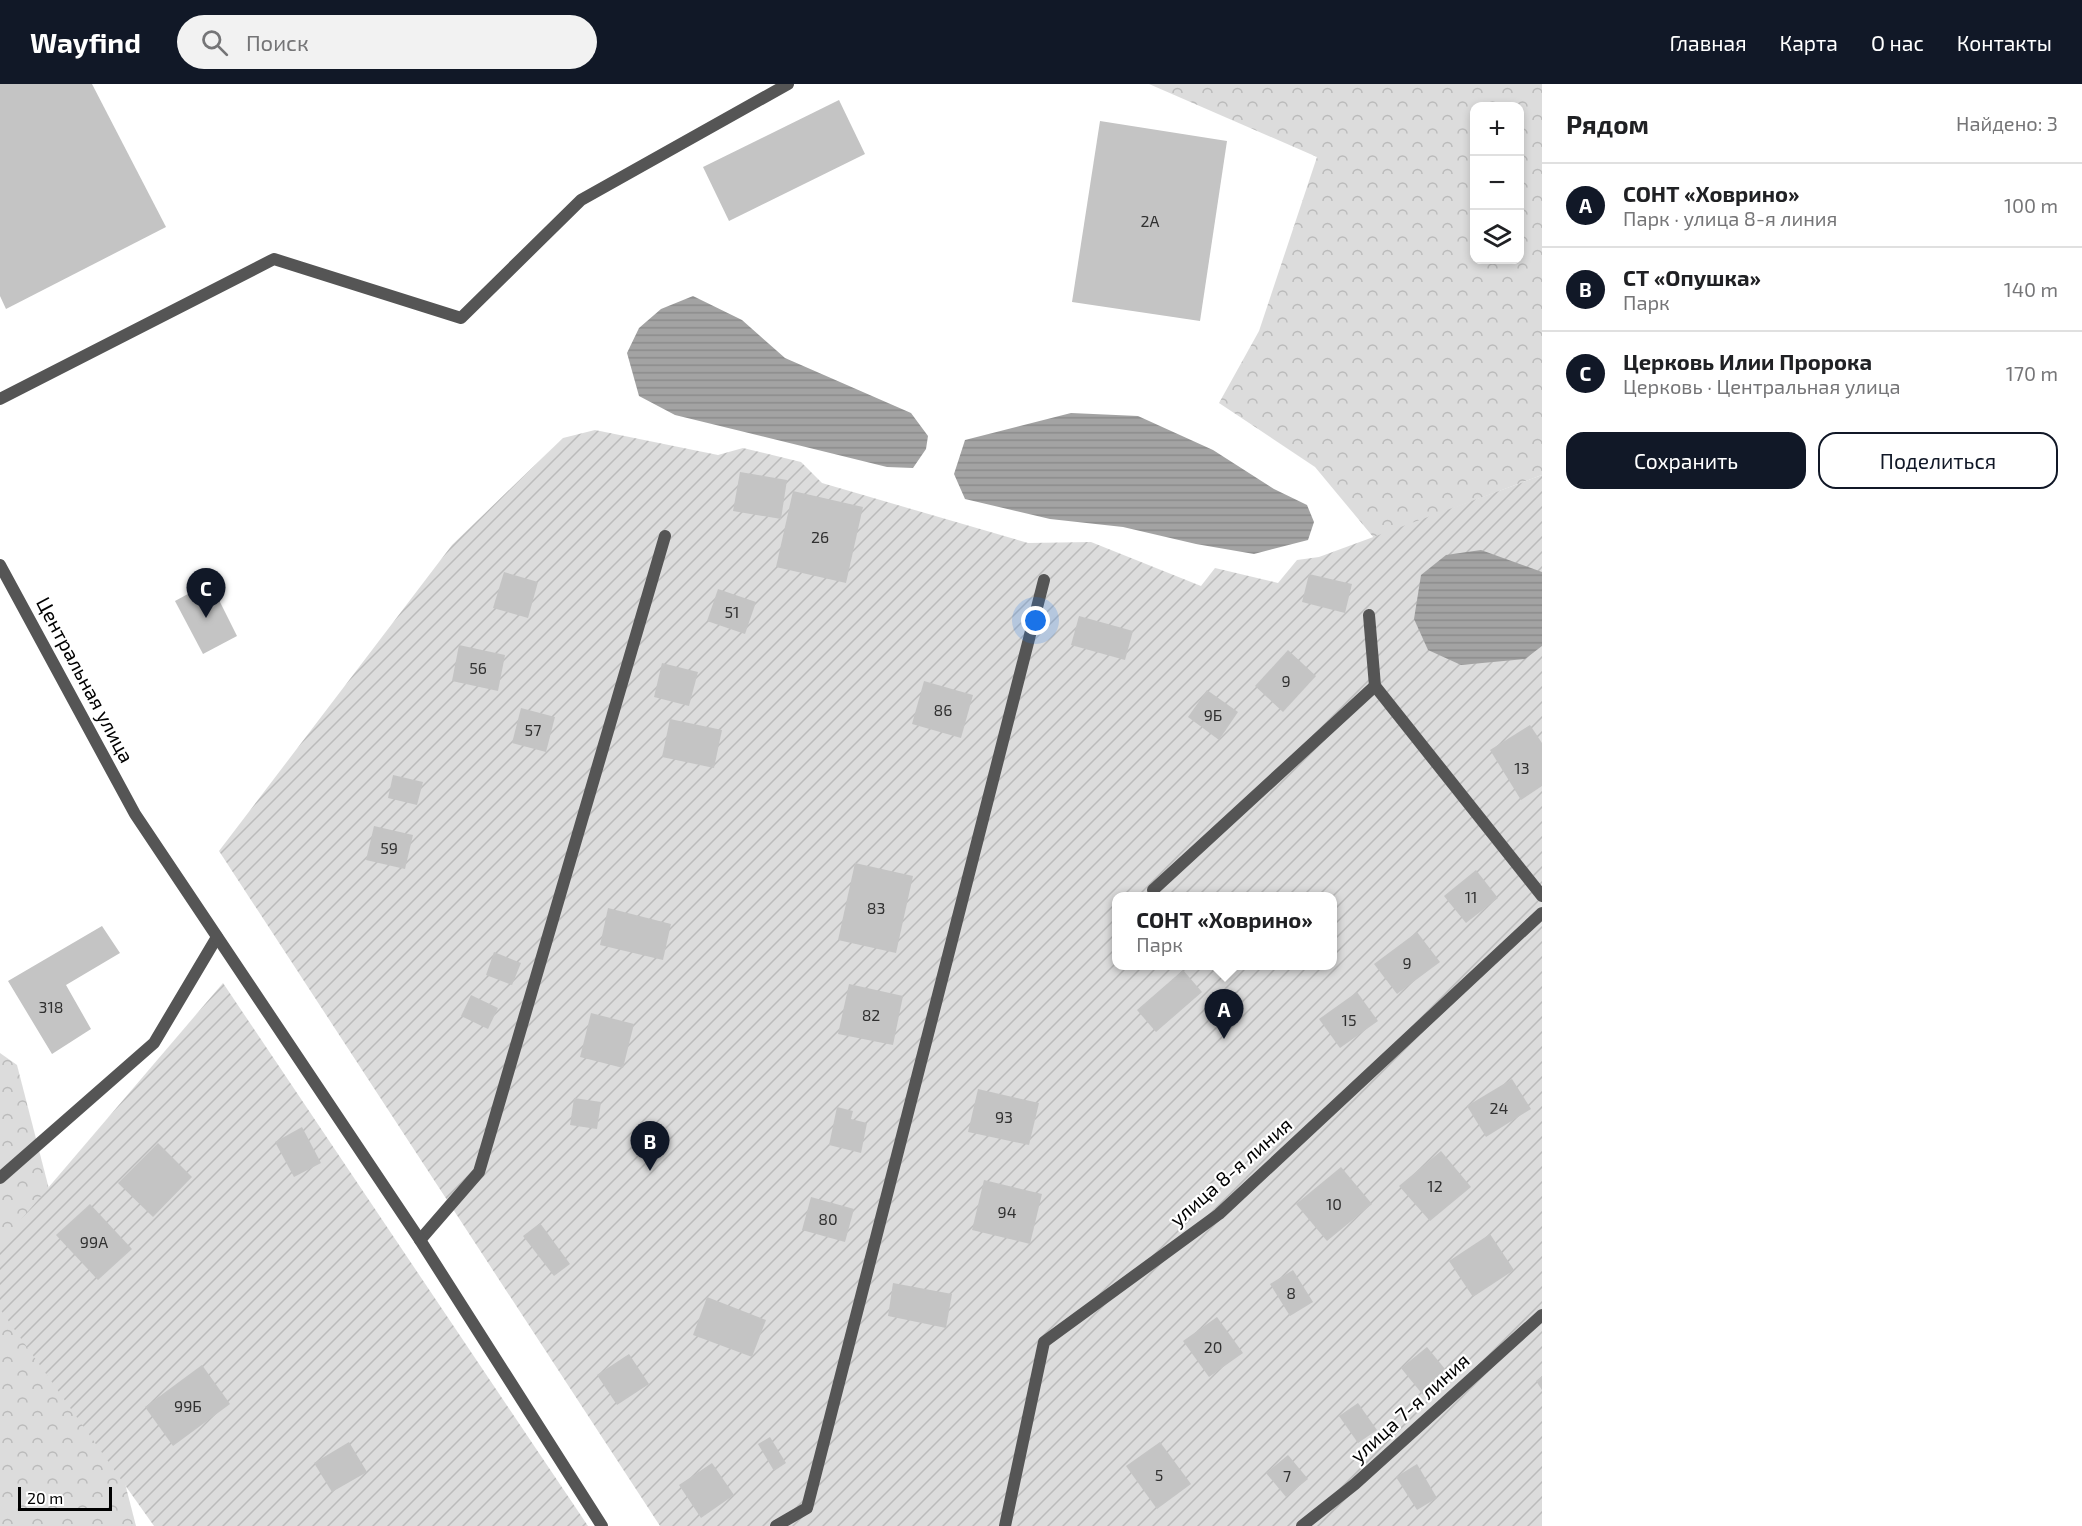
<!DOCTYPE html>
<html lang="ru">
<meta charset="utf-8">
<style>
:root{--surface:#fff;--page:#f2f2f2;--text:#202124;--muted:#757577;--line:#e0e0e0;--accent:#111827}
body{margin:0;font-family:"Exo 2",sans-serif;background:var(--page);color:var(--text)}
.controls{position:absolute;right:18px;top:18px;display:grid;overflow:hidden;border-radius:12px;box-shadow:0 3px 9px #0003}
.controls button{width:54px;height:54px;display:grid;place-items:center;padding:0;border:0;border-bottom:2px solid var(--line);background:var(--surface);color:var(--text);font:30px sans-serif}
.scale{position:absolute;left:18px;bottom:15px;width:94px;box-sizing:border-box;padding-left:6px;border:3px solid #000;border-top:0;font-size:16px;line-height:21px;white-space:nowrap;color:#000;-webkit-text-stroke:4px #fff;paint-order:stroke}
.you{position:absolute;left:1036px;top:537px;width:21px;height:21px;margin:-15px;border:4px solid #fff;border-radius:50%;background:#1a73e8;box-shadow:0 0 0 9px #1a73e833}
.badge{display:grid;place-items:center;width:39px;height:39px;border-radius:50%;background:var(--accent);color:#fff;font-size:20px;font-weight:700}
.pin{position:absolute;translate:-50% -50px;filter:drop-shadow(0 2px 3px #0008)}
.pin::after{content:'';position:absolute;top:32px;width:21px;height:18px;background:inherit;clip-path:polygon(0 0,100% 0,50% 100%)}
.popup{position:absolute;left:1112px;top:808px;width:225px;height:78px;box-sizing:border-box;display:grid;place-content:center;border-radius:12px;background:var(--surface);filter:drop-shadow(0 2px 4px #0005);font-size:20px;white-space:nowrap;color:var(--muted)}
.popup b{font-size:22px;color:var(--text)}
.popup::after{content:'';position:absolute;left:50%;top:100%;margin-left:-12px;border:12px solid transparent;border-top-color:var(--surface)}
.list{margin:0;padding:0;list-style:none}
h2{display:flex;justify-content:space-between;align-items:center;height:78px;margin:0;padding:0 24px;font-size:26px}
h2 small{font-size:20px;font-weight:400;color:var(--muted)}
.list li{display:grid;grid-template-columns:39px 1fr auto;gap:18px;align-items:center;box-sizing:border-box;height:84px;padding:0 24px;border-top:2px solid var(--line)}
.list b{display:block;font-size:22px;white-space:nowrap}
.list p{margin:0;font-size:20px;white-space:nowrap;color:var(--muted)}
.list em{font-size:20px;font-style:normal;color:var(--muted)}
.actions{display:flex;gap:12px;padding:18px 24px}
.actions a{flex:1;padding:14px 0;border:2px solid var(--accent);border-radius:18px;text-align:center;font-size:21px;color:var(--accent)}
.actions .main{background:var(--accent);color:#fff}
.icon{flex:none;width:33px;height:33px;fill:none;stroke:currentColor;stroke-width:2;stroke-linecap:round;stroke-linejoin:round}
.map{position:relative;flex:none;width:1542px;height:1442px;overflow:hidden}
header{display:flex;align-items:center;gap:36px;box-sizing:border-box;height:84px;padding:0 30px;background:var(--accent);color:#fff}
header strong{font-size:28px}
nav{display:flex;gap:33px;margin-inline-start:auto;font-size:21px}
.search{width:420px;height:54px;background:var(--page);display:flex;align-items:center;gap:15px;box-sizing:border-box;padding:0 21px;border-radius:33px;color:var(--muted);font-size:22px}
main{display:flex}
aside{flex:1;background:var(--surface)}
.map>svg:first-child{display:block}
</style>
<header>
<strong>Wayfind</strong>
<div class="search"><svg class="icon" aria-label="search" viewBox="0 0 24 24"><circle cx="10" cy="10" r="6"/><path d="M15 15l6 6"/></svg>Поиск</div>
<nav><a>Главная</a><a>Карта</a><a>О нас</a><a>Контакты</a></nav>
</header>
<main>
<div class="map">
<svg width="1542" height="1442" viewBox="0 0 1542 1442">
<defs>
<pattern id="forest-crowns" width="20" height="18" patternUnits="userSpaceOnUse" patternTransform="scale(1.5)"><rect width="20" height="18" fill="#dcdcdc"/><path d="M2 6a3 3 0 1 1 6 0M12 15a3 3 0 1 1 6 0" fill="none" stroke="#bbb"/></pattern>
<pattern id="garden-furrows" width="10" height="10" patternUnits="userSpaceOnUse" patternTransform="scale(1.5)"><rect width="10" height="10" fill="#dcdcdc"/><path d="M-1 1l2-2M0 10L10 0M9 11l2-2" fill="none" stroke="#bbb"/></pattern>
<pattern id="water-rules" width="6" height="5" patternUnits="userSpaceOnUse" patternTransform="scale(1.5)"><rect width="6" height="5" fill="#a3a3a3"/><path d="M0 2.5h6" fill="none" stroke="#8b8b8b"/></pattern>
</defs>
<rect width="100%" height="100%" fill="#fff"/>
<!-- forest -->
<g fill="url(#forest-crowns)" fill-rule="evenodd">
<path d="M 1149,0 L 1542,0 L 1542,391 L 1374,454 L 1315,383 L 1219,319 L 1259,247 L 1317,73 ZM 1474,22 L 1520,22 L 1520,176 L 1474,176 Z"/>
<polygon points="0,969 17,981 136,1442 0,1442"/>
</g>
<!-- garden -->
<g fill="url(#garden-furrows)" fill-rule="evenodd">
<path d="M 595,346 L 718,371 L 743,364 L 801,378 L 822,399 L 1028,459 L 1091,458 L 1201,502 L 1215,484 L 1278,499 L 1297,476 L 1319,473 L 1542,391 L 1542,1442 L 660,1442 L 219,767 L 452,461 L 563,354 ZM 1116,812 L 1332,812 L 1332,882 L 1116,882 Z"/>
<polygon points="223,899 588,1442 154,1442 0,1225 0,1164 1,1159"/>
</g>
<!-- water -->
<g fill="url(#water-rules)">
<polygon points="693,212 742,236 785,274 911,329 928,352 926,365 913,384 887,383 675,331 639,312 627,269 639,244 661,225"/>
<polygon points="1071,329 1138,332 1213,366 1274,405 1307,421 1314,438 1308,456 1254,470 1196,460 1123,443 1050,435 965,415 954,390 965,356"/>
<polygon points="1481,466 1542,488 1542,562 1525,575 1461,581 1428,566 1414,535 1421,491 1446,471"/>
</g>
<!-- building -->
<g fill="#c4c4c4">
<polygon points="0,0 92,0 166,143 6,225 0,212"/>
<polygon points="839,16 865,70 729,137 703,83"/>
<polygon points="1100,37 1227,57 1200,237 1072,218"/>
<polygon points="740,388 787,396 781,435 733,427"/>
<polygon points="793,407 863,423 846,499 776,483"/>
<polygon points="504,488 538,498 528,534 493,524"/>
<polygon points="1309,490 1352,500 1345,529 1302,518"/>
<polygon points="210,498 237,552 203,570 175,517"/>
<polygon points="718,505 756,518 745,550 707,537"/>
<polygon points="1079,532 1133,547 1125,576 1071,561"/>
<polygon points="459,561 505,571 498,607 452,597"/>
<polygon points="1288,566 1316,592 1283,628 1255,602"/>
<polygon points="662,579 698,588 689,622 654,613"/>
<polygon points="924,597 973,611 961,654 912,640"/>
<polygon points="1207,606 1238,628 1219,656 1188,633"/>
<polygon points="521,624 555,633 546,668 512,659"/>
<polygon points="670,635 722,646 714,684 662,673"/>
<polygon points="1530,641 1542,659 1542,702 1521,716 1490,666"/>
<polygon points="393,691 423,698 417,721 388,714"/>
<polygon points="374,742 413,751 405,785 366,776"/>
<polygon points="855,779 913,792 896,869 838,856"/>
<polygon points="1476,786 1498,814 1466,839 1444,812"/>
<polygon points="608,824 671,840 663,876 600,861"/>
<polygon points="102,842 120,869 66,901 91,945 52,970 8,897"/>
<polygon points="1417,848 1440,878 1397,910 1374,880"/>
<polygon points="494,868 521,879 512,901 486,891"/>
<polygon points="1183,886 1202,908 1156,948 1137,926"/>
<polygon points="849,900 903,912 893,961 838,950"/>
<polygon points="1357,908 1378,937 1340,964 1319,935"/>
<polygon points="471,911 498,924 488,945 461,932"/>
<polygon points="591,929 634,940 623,984 580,973"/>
<polygon points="1512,995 1531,1025 1486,1053 1467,1022"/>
<polygon points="978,1005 1039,1019 1029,1061 968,1048"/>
<polygon points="574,1014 601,1018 597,1045 570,1041"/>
<polygon points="837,1023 853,1027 851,1035 867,1039 861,1069 829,1061"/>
<polygon points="302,1043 321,1079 294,1093 275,1058"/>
<polygon points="158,1059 192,1093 153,1133 118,1099"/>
<polygon points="1441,1067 1471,1103 1430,1137 1399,1102"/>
<polygon points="1341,1083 1372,1120 1327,1157 1296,1120"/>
<polygon points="984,1096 1042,1110 1030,1160 972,1146"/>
<polygon points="811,1113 854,1125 845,1158 802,1146"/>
<polygon points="90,1120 132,1165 98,1196 56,1151"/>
<polygon points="540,1139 570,1180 554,1192 523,1152"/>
<polygon points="1490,1150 1514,1186 1473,1213 1449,1177"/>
<polygon points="1293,1186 1313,1218 1290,1232 1270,1200"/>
<polygon points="893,1199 952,1210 946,1244 888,1232"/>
<polygon points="707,1213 766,1236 752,1273 693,1251"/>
<polygon points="1217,1233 1243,1269 1209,1293 1183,1257"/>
<polygon points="1427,1263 1449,1290 1423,1311 1401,1284"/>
<polygon points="629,1270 649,1300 617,1321 597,1291"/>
<polygon points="202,1281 230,1320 173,1362 145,1323"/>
<polygon points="1542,1292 1542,1306 1536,1297"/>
<polygon points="1358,1319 1377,1346 1358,1359 1339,1332"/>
<polygon points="770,1353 786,1379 774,1387 758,1360"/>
<polygon points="349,1358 367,1388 332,1408 314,1379"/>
<polygon points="1160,1358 1191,1400 1157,1425 1126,1382"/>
<polygon points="1288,1371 1308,1395 1286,1413 1266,1389"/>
<polygon points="712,1379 734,1411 701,1434 679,1401"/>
<polygon points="1417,1380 1437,1414 1417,1426 1396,1393"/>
</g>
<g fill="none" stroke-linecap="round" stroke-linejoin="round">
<!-- service -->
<g stroke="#555" stroke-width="12">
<polyline points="0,315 274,175 461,234 581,116 788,0"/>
<polyline points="1153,806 1375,602"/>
<polyline points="0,1094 154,959 217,853"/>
<polyline points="420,1156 479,1088 665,452"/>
<polyline points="776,1442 807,1424 1044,496"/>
<polyline points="1302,1442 1355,1400 1542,1231"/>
</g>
<!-- minor -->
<g stroke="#555" stroke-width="12">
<polyline points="1369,531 1375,602 1542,812"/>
<polyline points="1005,1442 1044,1258 1219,1130 1542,829"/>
</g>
<!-- tertiary -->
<polyline stroke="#555" stroke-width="12" points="0,481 135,730 420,1156 602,1442"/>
</g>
<g text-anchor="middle" stroke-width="4.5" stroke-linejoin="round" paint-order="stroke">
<!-- number labels -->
<g font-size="16" fill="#313131">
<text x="1150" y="143">2А</text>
<text x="820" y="459">26</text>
<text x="732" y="534">51</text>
<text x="478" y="590">56</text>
<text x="1286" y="603">9</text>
<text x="943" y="632">86</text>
<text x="1213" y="637">9Б</text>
<text x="533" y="652">57</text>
<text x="1522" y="690">13</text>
<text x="389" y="770">59</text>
<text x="1471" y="819">11</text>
<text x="876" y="830">83</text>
<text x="1407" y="885">9</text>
<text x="51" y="929">318</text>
<text x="871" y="937">82</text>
<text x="1349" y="942">15</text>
<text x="1499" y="1030">24</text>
<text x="1004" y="1039">93</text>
<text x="1435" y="1108">12</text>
<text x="1334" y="1126">10</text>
<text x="1007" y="1134">94</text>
<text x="828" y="1141">80</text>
<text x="94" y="1164">99А</text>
<text x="1291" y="1215">8</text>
<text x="1213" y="1269">20</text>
<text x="188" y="1328">99Б</text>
<text x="1159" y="1397">5</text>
<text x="1287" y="1398">7</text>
</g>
<!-- street labels -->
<g font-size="20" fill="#000" stroke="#fff">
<text transform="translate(85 596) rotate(62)" y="7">Центральная улица</text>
<text transform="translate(1231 1088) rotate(-41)" y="7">улица 8-я линия</text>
<text transform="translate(1410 1324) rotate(-42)" y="7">улица 7-я линия</text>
</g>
</g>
</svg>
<div class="controls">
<button>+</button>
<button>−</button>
<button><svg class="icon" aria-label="layers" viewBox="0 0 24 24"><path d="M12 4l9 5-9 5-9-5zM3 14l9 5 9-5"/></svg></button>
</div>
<div class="scale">20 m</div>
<div class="you"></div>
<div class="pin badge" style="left:1224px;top:955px">A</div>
<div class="popup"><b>СОНТ «Ховрино»</b>Парк</div>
<div class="pin badge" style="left:650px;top:1087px">B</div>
<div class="pin badge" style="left:206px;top:534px">C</div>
</div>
<aside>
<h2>Рядом<small>Найдено: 3</small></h2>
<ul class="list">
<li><span class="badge">A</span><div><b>СОНТ «Ховрино»</b><p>Парк · улица 8-я линия</p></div><em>100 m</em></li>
<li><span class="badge">B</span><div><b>СТ «Опушка»</b><p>Парк</p></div><em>140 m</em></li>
<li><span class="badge">C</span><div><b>Церковь Илии Пророка</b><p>Церковь · Центральная улица</p></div><em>170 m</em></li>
</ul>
<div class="actions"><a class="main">Сохранить</a><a>Поделиться</a></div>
</aside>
</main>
